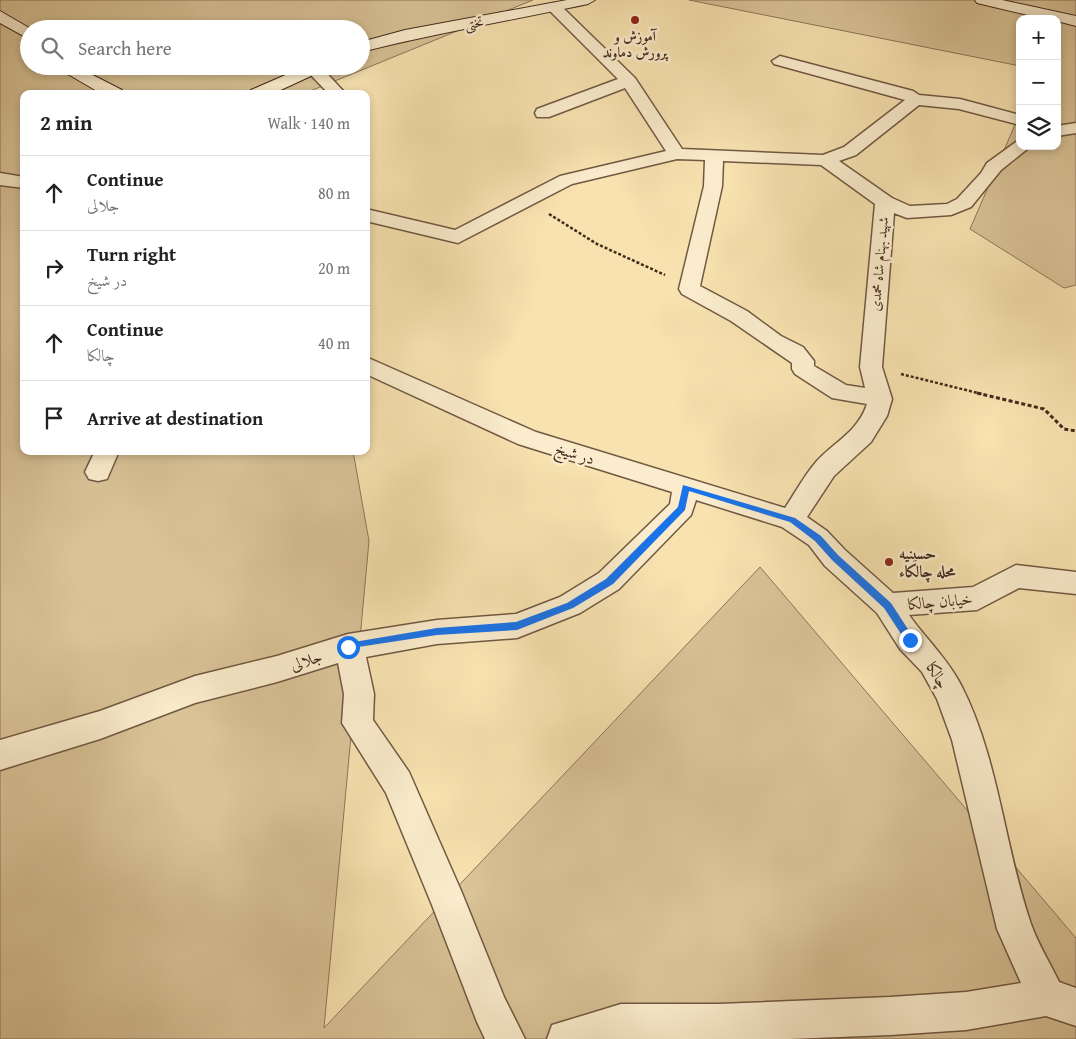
<!DOCTYPE html>
<meta charset="utf-8">
<style>
:root{--surface:#fff;--page:#f6f6f6;--text:#222;--muted:#767676;--line:#e0e0e0}
body{margin:0;font-family:"Gentium Book Plus",Amiri,serif;background:var(--page);color:var(--text)}
.controls{position:absolute;right:15px;top:15px;display:grid;overflow:hidden;border-radius:10px;box-shadow:0 2px 8px #0003}
.controls button{width:45px;height:45px;display:grid;place-items:center;padding:0;border:0;border-bottom:1px solid var(--line);background:var(--surface);color:var(--text);font:25px sans-serif}
.stop{position:absolute;width:15px;height:15px;margin:-11px;border:4px solid #1a73e8;border-radius:50%;background:#fff}
.stop.end{background:#1a73e8;border-color:#fff;box-shadow:0 1px 5px #0008}
.list{margin:0;padding:0;list-style:none}
h2{display:flex;justify-content:space-between;align-items:center;height:65px;margin:0;padding:0 20px;font-size:21px}
h2 small{font-size:16px;font-weight:400;color:var(--muted)}
.list li{display:grid;grid-template-columns:32px 1fr auto;gap:15px;align-items:center;box-sizing:border-box;height:75px;padding:0 20px;border-top:1px solid var(--line)}
.list b{display:block;font-size:19px;white-space:nowrap}
.list p{margin:0;font-size:16px;white-space:nowrap;color:var(--muted)}
.list em{font-size:16px;font-style:normal;color:var(--muted)}
.icon{flex:none;width:28px;height:28px;fill:none;stroke:currentColor;stroke-width:2;stroke-linecap:round;stroke-linejoin:round}
.map{position:relative;flex:none;width:1076px;height:1039px;overflow:hidden}
.search{position:absolute;background:var(--surface);box-shadow:0 2px 8px #0003;left:20px;top:20px;width:350px;height:55px;display:flex;align-items:center;gap:12px;box-sizing:border-box;padding:0 18px;border-radius:28px;color:var(--muted);font-size:19px}
.panel{position:absolute;background:var(--surface);box-shadow:0 2px 8px #0003;left:20px;top:90px;width:350px;height:365px;border-radius:10px}
.map>svg:first-child{display:block}
</style>
<div class="map">
<svg width="1076" height="1039" viewBox="0 0 1076 1039">
<rect width="100%" height="100%" fill="#f7e2b0"/>
<filter id="stains"><feTurbulence type="fractalNoise" baseFrequency=".004" numOctaves="4"/><feColorMatrix values="0 0 0 0 .2 0 0 0 0 .09 0 0 0 0 .02 0 0 0 .5 -.17"/></filter>
<radialGradient id="worn" r=".72"><stop offset=".6" stop-color="#630" stop-opacity="0"/><stop offset="1" stop-color="#630" stop-opacity=".3"/></radialGradient>
<!-- green -->
<g fill="#d9c397" stroke="#8e765a" fill-rule="evenodd">
<path d="M 0,0 L 533,0 L 303,94 L 24,94 L 24,451 L 353,451 L 369,541 L 324,1028 L 760,567 L 1076,938 L 1076,1039 L 0,1039 ZM 29,29 L 361,29 L 361,66 L 29,66 Z"/>
<polygon points="689,0 1076,0 1076,285 1064,288 970,229 1020,113 1020,146 1057,146 1057,19 1020,19 1020,66"/>
</g>
<g fill="none" stroke-linecap="round" stroke-linejoin="round">
<defs>
<g id="minor">
<path d="M 554,3 L 559,4 L 635,78 L 682,149 L 823,155 L 844,147 L 905,100 L 774,64 L 772,61 L 780,56 L 913,91 L 919,95 L 960,99 L 1020,115 L 1020,125 L 959,109 L 919,105 L 856,155 L 839,161 L 892,198 L 910,206 L 947,204 L 957,199 L 981,173 L 987,163 L 1016,142 L 1020,141 L 1020,146 L 1031,146 L 1001,170 L 971,207 L 951,215 L 907,218 L 894,213 L 882,367 L 892,399 L 887,416 L 871,442 L 834,476 L 807,517 L 827,531 L 845,550 L 893,593 L 973,587 L 1016,565 L 1076,572 L 1076,594 L 1019,588 L 977,610 L 909,615 C 926,639 947,658 961,685 C 999,759 1004,846 1031,924 C 1038,944 1050,963 1059,982 L 1076,988 L 1076,1026 L 1046,1016 L 966,1030 L 890,1035 L 790,1039 L 547,1039 L 552,1025 L 621,1004 L 719,1004 L 890,997 L 966,992 L 1021,983 L 997,929 L 952,740 L 937,699 L 922,672 L 900,649 L 877,613 L 825,566 L 809,545 L 782,527 L 696,500 L 691,515 L 619,589 L 580,613 L 517,638 L 437,644 L 366,657 L 374,694 L 373,720 L 409,772 L 462,893 L 504,997 L 525,1039 L 485,1039 L 477,1022 L 432,905 L 386,793 L 342,723 L 344,694 L 338,663 L 277,682 L 195,703 L 100,739 L 0,770 L 0,740 L 100,711 L 195,676 L 277,656 L 348,634 L 437,620 L 516,614 L 560,597 L 599,573 L 670,504 L 672,492 L 518,444 L 366,374 L 366,357 L 536,432 L 785,508 C 795,493 804,476 816,462 C 834,442 858,432 867,404 L 832,398 L 795,374 L 792,369 L 792,363 L 731,321 L 682,294 L 679,289 L 704,186 L 705,160 L 677,159 L 572,184 L 458,243 L 366,221 L 366,209 L 455,230 L 560,176 L 666,151 L 625,88 L 549,117 L 537,117 L 535,113 L 537,109 L 618,79 L 549,10 L 547,7 ZM 723,161 L 821,165 L 875,204 L 860,367 L 865,388 L 846,385 L 814,366 L 814,361 L 803,347 L 781,336 L 747,311 L 700,286 L 722,186 Z"/>
<polygon points="308,66 320,66 346,94 329,94 308,72 306,69"/>
<polygon points="1076,123 1076,133 1057,136 1057,126"/>
<polygon points="0,173 24,177 24,188 0,185"/>
<polygon points="95,451 119,451 107,479 98,481 89,479 85,472"/>
</g>
<g id="secondary">
<path d="M 567,0 L 595,0 L 588,4 C 512,20 436,33 361,52 L 361,42 L 405,30 Z"/>
<polygon points="975,0 1002,0 1076,16 1076,26 1057,21 1057,19 1045,19 977,3"/>
<polygon points="0,11 31,29 29,29 29,39 0,23"/>
<polygon points="54,66 75,66 122,90 124,94 102,94"/>
<polygon points="306,66 328,66 326,69 272,94 249,94 251,90"/>
</g>
</defs>
<!-- minor casing -->
<use href="#minor" stroke="#715842" stroke-width="3"/>
<!-- secondary casing -->
<use href="#secondary" stroke="#442a1e" stroke-width="2"/>
<!-- path-far1 -->
<g stroke="#442a1e" stroke-width="2.5" stroke-dasharray="3 2" stroke-linecap="butt">
<polyline points="549,214 597,244 665,275"/>
<polyline points="901,374 982,394"/>
</g>
<!-- path -->
<polyline stroke="#442a1e" stroke-width="3" stroke-dasharray="4 2.5" stroke-linecap="butt" points="977,393 1044,409 1064,429 1076,431"/>
<!-- minor -->
<use href="#minor" fill="#faeccc" fill-rule="evenodd"/>
<!-- secondary -->
<use href="#secondary" fill="#faeccc" fill-rule="evenodd"/>
</g>
<!-- route -->
<polygon fill="#1a73e8" points="683,485 795,518 821,536 838,555 891,603 913,637 913,643 907,643 884,608 832,560 815,541 790,522 689,491 685,510 613,584 573,608 517,630 437,635 345,649 343,647 348,643 437,628 516,622 567,603 606,579 678,507"/>
<!-- markers -->
<g fill="#8f2418" stroke="#faeccc" stroke-width="2">
<circle cx="635" cy="20" r="5"/>
<circle cx="889" cy="562" r="5"/>
</g>
<g text-anchor="middle" stroke-width="5" stroke-linejoin="round" paint-order="stroke">
<!-- far-street labels -->
<g font-size="14" fill="#442a1e" stroke="#faeccc">
<text transform="translate(474 23) rotate(-10)" y="5">تختی</text>
<text transform="translate(879 264) rotate(-85)" y="5">شهید بهنام شاه محمدی</text>
</g>
<!-- far-poi labels -->
<g font-size="14" font-weight="bold" fill="#442a1e" stroke="#faeccc">
<text x="635" y="41">آموزش و<tspan x="635" dy="16">پرورش دماوند</tspan></text>
</g>
<!-- street labels -->
<g font-size="16" fill="#442a1e" stroke="#faeccc">
<text transform="translate(575 453) rotate(17)" y="6">در شیخ</text>
<text transform="translate(940 601) rotate(-5)" y="6">خیابان چالکا</text>
<text transform="translate(306 660) rotate(-18)" y="6">جلالی</text>
<text transform="translate(938 675) rotate(58)" y="6">چالکا</text>
</g>
<!-- poi labels -->
<g font-size="16" font-weight="bold" fill="#442a1e" stroke="#faeccc" text-anchor="start">
<text x="899" y="559">حسینیه<tspan x="899" dy="18">محله چالکاء</tspan></text>
</g>
</g>
<rect width="100%" height="100%" filter="url(#stains)"/>
<rect width="100%" height="100%" fill="url(#worn)"/>
</svg>
<div class="controls">
<button>+</button>
<button>−</button>
<button><svg class="icon" aria-label="layers" viewBox="0 0 24 24"><path d="M12 4l9 5-9 5-9-5zM3 14l9 5 9-5"/></svg></button>
</div>
<div class="stop" style="left:348px;top:647px"></div>
<div class="stop end" style="left:910px;top:640px"></div>
<div class="search"><svg class="icon" aria-label="search" viewBox="0 0 24 24"><circle cx="10" cy="10" r="6"/><path d="M15 15l6 6"/></svg>Search here</div>
<section class="panel">
<h2>2 min<small>Walk · 140 m</small></h2>
<ul class="list">
<li><svg class="icon" aria-label="ahead" viewBox="0 0 24 24"><path d="M12 20V5M6 11l6-6 6 6"/></svg><div><b>Continue</b><p>جلالی</p></div><em>80 m</em></li>
<li><svg class="icon" aria-label="right" viewBox="0 0 24 24"><path d="M7 20v-9h11M14 6l5 5-5 5"/></svg><div><b>Turn right</b><p>در شیخ</p></div><em>20 m</em></li>
<li><svg class="icon" aria-label="ahead" viewBox="0 0 24 24"><path d="M12 20V5M6 11l6-6 6 6"/></svg><div><b>Continue</b><p>چالکا</p></div><em>40 m</em></li>
<li><svg class="icon" aria-label="arrive" viewBox="0 0 24 24"><path d="M6 21V4h12l-3 4 3 4H6"/></svg><div><b>Arrive at destination</b></div></li>
</ul>
</section>
</div>
